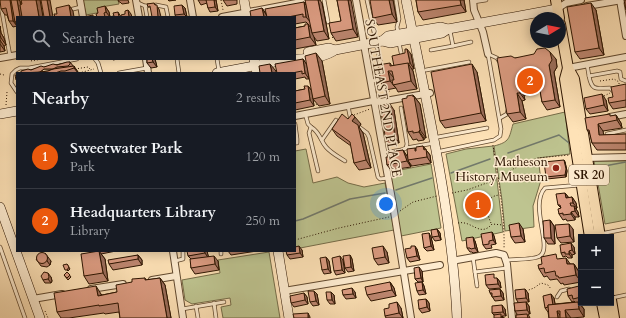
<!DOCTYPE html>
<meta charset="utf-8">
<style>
:root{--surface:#171b24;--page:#20242c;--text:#f1f3f6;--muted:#9ea1a6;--line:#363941;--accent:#ea580c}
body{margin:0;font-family:Cardo,serif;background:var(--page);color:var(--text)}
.controls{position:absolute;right:12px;bottom:12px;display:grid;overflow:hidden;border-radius:0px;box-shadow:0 2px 10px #0003}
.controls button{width:36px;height:36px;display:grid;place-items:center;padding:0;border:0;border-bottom:1px solid var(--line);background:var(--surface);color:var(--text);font:20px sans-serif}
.compass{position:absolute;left:530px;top:12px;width:36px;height:36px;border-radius:50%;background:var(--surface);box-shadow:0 2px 10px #0003;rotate:80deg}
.you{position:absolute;left:386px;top:204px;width:14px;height:14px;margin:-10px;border:3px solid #fff;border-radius:50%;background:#1a73e8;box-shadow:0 0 0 6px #1a73e833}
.badge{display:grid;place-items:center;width:26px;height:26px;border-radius:50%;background:var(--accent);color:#fff;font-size:13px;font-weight:700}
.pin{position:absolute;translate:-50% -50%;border:2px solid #fff;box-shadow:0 1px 4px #0006}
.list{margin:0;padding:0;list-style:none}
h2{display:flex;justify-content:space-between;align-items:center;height:52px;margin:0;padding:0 16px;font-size:17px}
h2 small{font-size:13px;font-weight:400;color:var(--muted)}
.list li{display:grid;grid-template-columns:26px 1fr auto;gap:12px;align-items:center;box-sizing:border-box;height:64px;padding:0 16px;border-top:1px solid var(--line)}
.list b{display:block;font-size:15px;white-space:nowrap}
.list p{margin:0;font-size:13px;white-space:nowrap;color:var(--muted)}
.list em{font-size:13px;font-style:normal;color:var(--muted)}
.icon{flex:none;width:22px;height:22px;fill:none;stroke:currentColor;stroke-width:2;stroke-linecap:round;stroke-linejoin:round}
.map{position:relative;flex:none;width:626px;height:318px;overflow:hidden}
.search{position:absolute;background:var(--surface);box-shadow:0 2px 10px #0003;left:16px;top:16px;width:280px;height:44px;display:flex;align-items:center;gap:10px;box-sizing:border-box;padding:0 14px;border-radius:0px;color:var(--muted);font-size:15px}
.panel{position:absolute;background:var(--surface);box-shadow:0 2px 10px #0003;left:16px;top:72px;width:280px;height:180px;border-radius:0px}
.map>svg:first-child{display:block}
</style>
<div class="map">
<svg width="626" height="318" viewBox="0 0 626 318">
<rect width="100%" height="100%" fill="#fee2b7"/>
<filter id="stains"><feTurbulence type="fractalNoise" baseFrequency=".005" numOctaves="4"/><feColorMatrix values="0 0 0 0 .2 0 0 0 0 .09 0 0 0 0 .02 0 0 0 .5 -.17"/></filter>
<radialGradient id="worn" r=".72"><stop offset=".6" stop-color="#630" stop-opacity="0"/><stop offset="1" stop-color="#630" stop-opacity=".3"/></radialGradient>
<!-- green -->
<g fill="#bec490" stroke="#756c48">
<polygon points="83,0 118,0 119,4 101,7 102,12 86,15"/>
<path d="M 565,112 L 570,154 L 538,158 L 541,180 L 533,206 L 534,227 L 505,231 L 502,200 L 494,146 C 510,142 509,138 513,124 Z"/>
<polygon points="493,146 503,232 462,241 446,154 466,149"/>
<polygon points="306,149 313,183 337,177 348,183 364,187 385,183 394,230 295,249 295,151"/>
<polygon points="594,161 626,161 626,220 605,224"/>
<polygon points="431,164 441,228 401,236 390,172"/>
<polygon points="269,252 280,318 223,318 221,307 231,305 230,298 192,304 185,300 182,280 220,273 218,260"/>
</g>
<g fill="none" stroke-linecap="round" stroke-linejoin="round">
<!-- stream -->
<g stroke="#72796b" stroke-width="1.5">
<polyline points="508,153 559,135 569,143"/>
<polyline points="599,167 626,162"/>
<polyline points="451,173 490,159"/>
<polyline points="396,190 432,178"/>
<polyline points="295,221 303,219 350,199 385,193"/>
</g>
<defs>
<g id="lane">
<polyline points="324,0 328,22"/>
<polyline points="367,0 382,69 379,75 380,80 370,81"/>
<polyline points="396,0 399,19 397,27 398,33"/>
<polyline points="136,2 145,6 147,17"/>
<polyline points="473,2 486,0"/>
<polyline points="1,6 10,56"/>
<polyline points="145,6 156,5 166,7 168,17"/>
<polyline points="69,10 81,7"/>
<polyline points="450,31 453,46 471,42"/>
<polyline points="399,43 402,57"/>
<polyline points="431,50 453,46"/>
<polyline points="488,54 497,58 499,61"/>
<polyline points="95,59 98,63 101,73"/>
<polyline points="177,59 179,73"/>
<polyline points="217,59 219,71"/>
<polyline points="587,64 589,76 617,71 620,72 621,79 626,81"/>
<polyline points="426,70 469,62"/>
<polyline points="119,73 147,68"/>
<path d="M 589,76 C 592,92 597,88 610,88 L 613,91"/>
<polyline points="17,92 11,83 12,74 16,70 20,68 29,68 77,59"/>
<polyline points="348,106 351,121"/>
<polyline points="305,113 308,124 311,127 309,133 318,171"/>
<polyline points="500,118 507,114 508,110"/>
<polyline points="295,124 297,139 297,143 295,143"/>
<path d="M 311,127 C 320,132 320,140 326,147 C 331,153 339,157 345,161"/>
<polyline points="359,127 367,133 369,137 378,177 380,179 388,178"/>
<polyline points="607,134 626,130"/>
<polyline points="438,137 487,128"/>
<polyline points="322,140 336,120"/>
<polyline points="406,148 434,143"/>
<polyline points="441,151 494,140 500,136 501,129 488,54"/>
<polyline points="383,153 401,150 406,148 407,144 401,108"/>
<polyline points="600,234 626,229"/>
<polyline points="0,247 25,318"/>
<polyline points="221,251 221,254"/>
<polyline points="473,257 475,272 507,268"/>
<path d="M 507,260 C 514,259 534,260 540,256 C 553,248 529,205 545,188 L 580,185"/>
<polyline points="175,261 183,259 183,251"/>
<polyline points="475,272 477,286"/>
<polyline points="557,297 561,291 569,289"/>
<polyline points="612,298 626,295"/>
<polyline points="214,303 216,318"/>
<polyline points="196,306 198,318"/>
<polyline points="182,309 224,302"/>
</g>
<g id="street">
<polyline points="80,0 83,17"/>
<polyline points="136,0 139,17"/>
<polyline points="190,0 193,17"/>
<polyline points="356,0 393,205 411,318"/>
<polyline points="473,0 474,10 483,32 488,54"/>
<polyline points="620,0 626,36"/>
<polyline points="587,6 622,0"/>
<polyline points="557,9 566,3 581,0"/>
<polyline points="222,17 312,0"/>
<polyline points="0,58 17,55"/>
<polyline points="146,59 148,73"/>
<polyline points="568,68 626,57"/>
<polyline points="295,116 373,101 380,102 430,93"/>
<polyline points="610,117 626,114"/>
<polyline points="586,158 626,157"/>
<polyline points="173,251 183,318"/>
<polyline points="452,262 457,260 496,253 504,255 507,264 512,318"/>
<polyline points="152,280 176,276"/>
<polyline points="91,289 123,284"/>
<polyline points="284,291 440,265"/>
<polyline points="33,299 62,294"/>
</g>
<g id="secondary">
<polyline points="244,0 247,17"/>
<path d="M 406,0 C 427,105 452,211 457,318"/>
<polyline points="382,41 388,36 423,30 441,27 448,29"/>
<polyline points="308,52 329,48 335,50"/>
<polyline points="254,59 257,73"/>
<path d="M 295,59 C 308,59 324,58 335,50 L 382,41 L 390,43 L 442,33 L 448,29 L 557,9"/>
<polyline points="217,73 290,59"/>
<polyline points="0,114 17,111"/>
<polyline points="0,207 40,318"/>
<polyline points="278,251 289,318"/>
</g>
<g id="primary">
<polyline points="556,0 559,18"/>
<polyline points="560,24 568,68 574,79 600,237"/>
<polyline points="568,68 565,79 590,237"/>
<polyline points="611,300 614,318"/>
<polyline points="602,303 605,318"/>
</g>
<polyline id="highway" points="595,237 599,234"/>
</defs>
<!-- lane casing -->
<use href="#lane" stroke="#60482e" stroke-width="4.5"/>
<!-- street casing -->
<use href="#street" stroke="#60482e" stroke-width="8"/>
<!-- secondary casing -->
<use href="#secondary" stroke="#2c1400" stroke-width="10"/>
<!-- primary casing -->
<use href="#primary" stroke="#2c1400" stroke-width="12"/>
<!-- highway casing -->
<use href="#highway" stroke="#2c1400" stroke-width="12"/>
<!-- path -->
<g stroke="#2c1400" stroke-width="1" stroke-dasharray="1 2" stroke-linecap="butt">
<polyline points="221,0 223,10"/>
<polyline points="332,34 333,40"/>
<polyline points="30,59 30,61 43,59"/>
<polyline points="75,69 88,67 90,69"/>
<polyline points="79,73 94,69"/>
<polyline points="0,74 4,75"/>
<polyline points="600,81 614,79 619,82 619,85"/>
<polyline points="384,87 386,92 390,91"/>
<polyline points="604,96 610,93"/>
<polyline points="315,101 317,106"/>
<polyline points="6,105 7,92"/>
<polyline points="354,115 370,109"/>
<path d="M 493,145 C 498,179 505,214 504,249"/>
<polyline points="452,193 467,190 498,179 513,169 537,158 570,155"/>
<polyline points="400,211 413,202 437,196"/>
<path d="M 458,223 C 472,220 480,238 492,224 L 503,225"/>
<path d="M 491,223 C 486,212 483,196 500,195"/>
<polyline points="295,240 339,228 389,217"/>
<polyline points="526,291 534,288 541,283 548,285 551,289"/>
<polyline points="45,311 48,318"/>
</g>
<!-- lane -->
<use href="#lane" stroke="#feecd0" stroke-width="3"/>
<!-- street -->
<use href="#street" stroke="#feecd0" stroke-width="6"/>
<!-- secondary -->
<use href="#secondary" stroke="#feecd0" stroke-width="9"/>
<!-- primary -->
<use href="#primary" stroke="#fee2b7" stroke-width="10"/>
<!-- highway -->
<use href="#highway" stroke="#fee2b7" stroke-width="11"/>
</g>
<!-- wall -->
<g fill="#bd8670" stroke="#2c1400" fill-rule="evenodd">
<polygon points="21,0 40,0 43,17 17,17 17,26 13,27 9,21 7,15 5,15 1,9 20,1 21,5 22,4"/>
<polygon points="118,0 128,0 129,3 122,4 120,2 119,2"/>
<polygon points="168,0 176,0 169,1"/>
<polygon points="198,0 216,0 218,11 210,12 208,8 207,3 201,5"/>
<polygon points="223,0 237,0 237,4 227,6"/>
<polygon points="337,0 358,37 336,41 331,33 341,21"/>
<polygon points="393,0 397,22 378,25 373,18"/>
<polygon points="416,0 464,0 466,12 423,20 418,12"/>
<polygon points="304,2 307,6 322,3 329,39 317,41 314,37 316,45 295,49 295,28 305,26 308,24 306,22 295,24 295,17 251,17 262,8 267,15"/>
<polygon points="105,6 109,12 110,17 114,16 118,12 121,17 97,17 98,13"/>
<polygon points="185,8 187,17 176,17 175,15"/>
<polygon points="596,10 604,55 580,59 575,52"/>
<polygon points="0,26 1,33 4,38 6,45 4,46 5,51 0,52"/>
<polygon points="411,54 414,69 412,69 413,71 417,89 398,92 396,88 386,90 381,83 390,63 392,66 394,66"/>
<polygon points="515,58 556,59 557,67 554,72 560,107 547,110 542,102 540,90 528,93 524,96 525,100 522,101 526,119 513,122 507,114"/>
<polygon points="112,59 118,59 113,60"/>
<polygon points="147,59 155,59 157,67 151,68 147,63"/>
<polygon points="303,59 307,65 309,79 306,79 305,77 295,79 295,73 277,73"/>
<polygon points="322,61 330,104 319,106 313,99"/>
<path d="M 70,62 L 78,72 L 78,73 L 36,73 L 40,72 L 31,70 ZM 44,69 L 53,69 L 48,71 L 40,72 Z"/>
<polygon points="477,72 486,121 445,128 440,121"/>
<polygon points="626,84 626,107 613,109 609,103 613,97"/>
<polygon points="308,86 312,91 314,106 295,110 295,91 305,89"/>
<polygon points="414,96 420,104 426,138 424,138 424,140 418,141 417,139 413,140 408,132"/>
<polygon points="606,100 608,111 590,114 586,109"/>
<polygon points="394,110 399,143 395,143 396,145 390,146 386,141"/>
<polygon points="616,115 621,123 622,128 603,131 603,135 626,134 626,150 597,150 592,143 590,134 587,130 611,116"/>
<polygon points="348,119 361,124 359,127 363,133 371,168 359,170 354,163 351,146 337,136 332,129"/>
<polygon points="423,146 430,155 431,163 412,166 409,162 411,167 391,170 387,165 388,157 395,151 396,153 403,150 407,156 408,158 415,148 416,150"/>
<polygon points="564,160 565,162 567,171 566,177 547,179 546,177"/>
<polygon points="565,193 569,198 572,197 576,203 577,208 576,209 578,212 579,217 575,217 575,220 567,221 566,219 563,220 559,214 561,208 558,205"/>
<polygon points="550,220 554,226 555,244 548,244 544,238"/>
<polygon points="437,229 440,233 441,240 435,241 432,237"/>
<polygon points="523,229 525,242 515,243 511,237"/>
<polygon points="573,229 574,242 561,243 557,238"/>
<polygon points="492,232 494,236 496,244 491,245 492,248 486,249 483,245"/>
<polygon points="431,237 434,250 427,251 424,248"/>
<polygon points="475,241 478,252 473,253 472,252 470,252 467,248"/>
<polygon points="574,247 575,254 572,255 572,258 568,258 566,256 563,257 561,253"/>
<polygon points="411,248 417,249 420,260 410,262 407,258"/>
<polygon points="302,250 303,257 290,259 287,255"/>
<polygon points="94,251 116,251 101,254 105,259 108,281 89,284 84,276 94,252"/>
<polygon points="207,251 208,256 218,261 219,270 195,274 191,268 191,259 188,256"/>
<polygon points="228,251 257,251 231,255"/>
<polygon points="387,252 389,263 378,265 374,259"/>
<polygon points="138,255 142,260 142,265 113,270 109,264"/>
<polygon points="350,255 352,259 354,271 348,272 345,268"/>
<polygon points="326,257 329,261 331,273 324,274 322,270"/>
<polygon points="36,259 51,261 50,265 47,267 41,266"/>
<polygon points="560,259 570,264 574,264 579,272 581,282 564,285 563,283 561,284 557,279 550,280 547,276 544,277 539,269 542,264"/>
<polygon points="343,260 345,273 336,275 334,271"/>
<polygon points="422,271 423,282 418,282 415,279"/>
<polygon points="67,272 71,277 68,280 64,275"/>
<polygon points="51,277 52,281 51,283 45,283 43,280"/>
<polygon points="145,278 146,280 160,278 165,285 171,318 120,318 119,312 105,314 104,313 69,318 61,318 57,312 101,294 102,295 117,292 132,282"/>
<polygon points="497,278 500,282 501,288 489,289 486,285"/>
<polygon points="390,282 394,288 396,296 371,301 367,295"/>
<polygon points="422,282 424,286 426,294 419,295 417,291"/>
<polygon points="579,286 581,289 581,303 583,303 580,304 584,309 584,317 571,318 549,318 548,312 545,308 554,298 555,304 575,302 574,301 572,302 568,296"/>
<polygon points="500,289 503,293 504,300 495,301 490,293"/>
<polygon points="355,292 356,298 346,299 343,295"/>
<polygon points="304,293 307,297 308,304 294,307 291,303"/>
<polygon points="528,293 529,302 526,302 529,306 530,314 528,314 530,318 516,318 517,314 515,311 518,302 516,299"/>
<polygon points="317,294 319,305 313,306 310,302"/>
<polygon points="334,295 335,304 330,304 327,300"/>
<polygon points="426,299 429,303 430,311 422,313 419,309"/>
<polygon points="401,308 403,318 386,318 385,316"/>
<polygon points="505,309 506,316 502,316 503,317 494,315 492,313"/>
</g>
<!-- shaded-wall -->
<g fill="#9a6d5b" stroke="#2c1400">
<polygon points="10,0 13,0 15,22 17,26 13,21"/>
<polygon points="17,0 19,0 20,1 23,17 20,17"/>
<polygon points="36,0 40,0 43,17 39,17"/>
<polygon points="47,0 50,0 53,17 50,17"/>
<polygon points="214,0 216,0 218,11 215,7"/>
<polygon points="318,0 320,0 322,3 329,39 324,31"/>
<polygon points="348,0 351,0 358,37 353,29"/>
<polygon points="389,0 393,0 397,22 392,14"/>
<polygon points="460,0 464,0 466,12 461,5"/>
<polygon points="304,2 309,9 312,24 306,17"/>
<polygon points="154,3 159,9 161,17 158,17"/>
<polygon points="591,3 596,10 604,55 599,48"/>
<polygon points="69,5 73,11 74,17 71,17"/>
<polygon points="182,5 185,8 187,17 184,14"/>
<polygon points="105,6 109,12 110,17 106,12"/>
<polygon points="262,8 267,16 267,17 264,17"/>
<polygon points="128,10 131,14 132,17 129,17"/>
<polygon points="308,24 313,31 312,33 314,37 316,45 310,37"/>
<polygon points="0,26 1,33 4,38 6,45 1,38 0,35"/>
<polygon points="0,40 4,46 5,51 0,44"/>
<polygon points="407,49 411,54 414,69 410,63"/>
<polygon points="550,52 556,59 557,67 554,72 560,107 555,100 549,65"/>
<polygon points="316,53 322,61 330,104 325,96"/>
<polygon points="152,59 155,59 157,67 153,62"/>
<polygon points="303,59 307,65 309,79 305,73"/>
<polygon points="408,63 413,71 417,89 411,81"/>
<polygon points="270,64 276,71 276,73 272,73"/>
<polygon points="472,64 477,72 486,121 481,113"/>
<polygon points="74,66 78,72 78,73 74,68"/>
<polygon points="388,71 394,78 395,84 393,85 396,88 390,81"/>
<polygon points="308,86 312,91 314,106 310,100"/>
<polygon points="519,88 524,96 525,100 520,93"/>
<polygon points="517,93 522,101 526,119 520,112"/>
<polygon points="602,94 606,100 608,111 604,105"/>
<polygon points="413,95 420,104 426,138 420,130"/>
<polygon points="390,104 394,110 399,143 395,137"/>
<polygon points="616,115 621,123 622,128 617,120"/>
<polygon points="355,117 361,124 359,127 363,133 371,168 366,160 352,121"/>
<polygon points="598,124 603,131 605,142 599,135"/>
<polygon points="419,131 424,138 424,140 419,132"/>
<polygon points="391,138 395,143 396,145 392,140"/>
<polygon points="423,146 430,155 431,163 427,157 424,150"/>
<polygon points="403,150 407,156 409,160 408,160 411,167 407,161"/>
<polygon points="564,160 565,162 567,171 566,177 565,175"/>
<polygon points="565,193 569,198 566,198"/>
<polygon points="572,197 576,203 577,208 573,203"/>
<polygon points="574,206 578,212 579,217 575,211"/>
<polygon points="571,212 575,217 575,220 571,214"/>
<polygon points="550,220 554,226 555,244 551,238"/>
<polygon points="519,223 523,229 525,242 521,236"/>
<polygon points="569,224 573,229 574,242 570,236"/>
<polygon points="437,229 440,233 441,240 439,236"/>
<polygon points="492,232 494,236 496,244 493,240"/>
<polygon points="429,233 431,237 434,250 431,246"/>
<polygon points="473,237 475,241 478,252 475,248"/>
<polygon points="571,243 574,247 575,254 572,250"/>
<polygon points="299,246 302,250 303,257 300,253"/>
<polygon points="383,246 387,252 389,263 385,257"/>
<polygon points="415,246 417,249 420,260 417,256"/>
<polygon points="99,251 105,259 108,281 103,273"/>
<polygon points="204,251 207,251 209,259 205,253"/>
<polygon points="569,251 572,255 572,258 569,254"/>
<polygon points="45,253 51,261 50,265 47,261"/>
<polygon points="138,255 142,260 142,265 138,259"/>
<polygon points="350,255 352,259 354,271 351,267"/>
<polygon points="214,256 218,261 219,270 215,264"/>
<polygon points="340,256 343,260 345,273 342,270"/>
<polygon points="326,257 329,261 331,273 328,269"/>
<polygon points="566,258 571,265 567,264"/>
<polygon points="67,264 70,269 68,271 67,270"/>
<polygon points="574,264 579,272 581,282 576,275"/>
<polygon points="419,267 422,271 423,282 421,278"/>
<polygon points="48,273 51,277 52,281 51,283 48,279"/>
<polygon points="160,278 165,285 171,318 167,318"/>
<polygon points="497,278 500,282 501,288 498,284"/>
<polygon points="390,282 394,288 396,296 392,290"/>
<polygon points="422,282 424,286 426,294 423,290"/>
<polygon points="96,286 101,294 103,303 98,296"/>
<polygon points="579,286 581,289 581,297"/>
<polygon points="352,288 355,292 356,298 353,294"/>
<polygon points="500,289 503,293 504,300 501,296"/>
<polygon points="525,289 528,293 529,302 526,298"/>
<polygon points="314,291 317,294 319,305 316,301"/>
<polygon points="331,292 334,295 335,304 332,300"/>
<polygon points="304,293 307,297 308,304 305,300"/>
<polygon points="551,294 554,298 556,310 553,306"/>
<polygon points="426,299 429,303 430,311 427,307"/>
<polygon points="397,302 401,308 403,318 399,313"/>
<polygon points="526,302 529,306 530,314 527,310"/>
<polygon points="578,302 584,309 584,317 579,309"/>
<polygon points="502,305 505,309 506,316 503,312"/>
<polygon points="565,310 571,318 566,318"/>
<polygon points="557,311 562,318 558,318"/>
<polygon points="308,313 310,317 310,318 308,318"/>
</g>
<!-- building -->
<g fill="#dc9c82" stroke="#2c1400" fill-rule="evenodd">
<polygon points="0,0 10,0 13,21 9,21 6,8 1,9"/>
<polygon points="11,0 17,0 20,17 17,17 17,22 17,21 15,22"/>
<polygon points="21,0 36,0 39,17 22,17 20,5 22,4"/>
<polygon points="41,0 47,0 50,17 44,17"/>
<polygon points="206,0 214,0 215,7 208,8"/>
<polygon points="305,0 318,0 324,31 312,33"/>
<polygon points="337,0 348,0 353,29 331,33 329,23 341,21"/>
<polygon points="370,0 389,0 392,14 373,18"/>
<polygon points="416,0 460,0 461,5 418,12"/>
<polygon points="624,0 626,0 626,10"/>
<polygon points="304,2 306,17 303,17 303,14 288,17 267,17 265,9"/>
<polygon points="154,3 155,5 157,5 158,17 152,17 150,6 148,7 147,4"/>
<polygon points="591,3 599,48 575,52 567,7"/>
<polygon points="69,5 71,17 55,17 54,14 57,14 56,8"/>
<polygon points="182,5 184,14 175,15 174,6"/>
<polygon points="105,6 106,12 104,13 105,17 97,17 96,14 98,13 97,8"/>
<polygon points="262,8 264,17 251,17 250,11"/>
<polygon points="128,10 129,17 121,17 121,15 125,14 125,11"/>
<polygon points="118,12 119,17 110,17 114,16 113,13"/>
<polygon points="93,15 93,17 84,17"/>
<polygon points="305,24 308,24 310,37 295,40 295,28 305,26"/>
<polygon points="545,48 550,52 552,60 549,65 555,100 542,102 539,85 536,83 523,85 519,88 520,93 517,93 520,112 507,114 497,58 511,56 515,58 534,54 537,49"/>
<polygon points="405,49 407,49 410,63 394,66 392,56 405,53"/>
<polygon points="316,53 325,96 313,99 305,56"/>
<polygon points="147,59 152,59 153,62 147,63"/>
<polygon points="303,59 305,73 302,74 302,71 292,73 277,73 275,64"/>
<path d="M 67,62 L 70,62 L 70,64 L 68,66 L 57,67 L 53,69 L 74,66 L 74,68 L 65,71 L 61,71 L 55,73 L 36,73 L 40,72 L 21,73 L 21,71 L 28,69 L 31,70 L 41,66 L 44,67 L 53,64 L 57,65 ZM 44,69 L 53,69 L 48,71 L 40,72 Z"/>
<polygon points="390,63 390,66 408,63 411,81 393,85 392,80 394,80 392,71 388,71 390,81 381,83 378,65"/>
<polygon points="270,64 272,73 260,73 259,66"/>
<polygon points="472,64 481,113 440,121 431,72"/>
<polygon points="15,75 17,75 17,80 16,80"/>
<polygon points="626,84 626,100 609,103 608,98 613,97 611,87"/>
<polygon points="304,86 308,86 310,100 295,103 295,91 305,89"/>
<polygon points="602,94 604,105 586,109 584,98"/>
<polygon points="413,95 413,97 414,96 420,130 419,131 419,132 413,133 413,131 408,132 402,99 407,98 407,96"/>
<polygon points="390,104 395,137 391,138 392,140 386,141 380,106"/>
<polygon points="342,114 348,119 352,114 355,117 352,121 358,125 366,160 354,163 350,142 332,129"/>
<polygon points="610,114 610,116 616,115 617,120 598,124 599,135 626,134 626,143 592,143 589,130 587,130 585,118"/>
<polygon points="423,146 424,150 426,149 427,157 408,160 407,149 415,148 415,151 416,151 416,147"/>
<polygon points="403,150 407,161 387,165 386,157 388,157 387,153 395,151 395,155 397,155 396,151"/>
<polygon points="564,160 566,169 565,175 546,177 544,162"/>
<polygon points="565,193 566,198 572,197 573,203 570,203 571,206 574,206 575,211 571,212 571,214 563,215 563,213 559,214 558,209 561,208 560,205 558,205 556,194"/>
<polygon points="550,220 551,238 544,238 543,221"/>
<polygon points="519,223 521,236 511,237 509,225"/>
<polygon points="569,224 570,236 557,238 555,225"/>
<polygon points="437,229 439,236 432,237 431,230"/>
<polygon points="492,232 493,240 489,241 489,244 483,245 481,234"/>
<polygon points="429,233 431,246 424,248 422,234"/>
<polygon points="473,237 475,248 471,249 470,248 467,248 466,238"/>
<polygon points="571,243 572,250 569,251 569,254 565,254 565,252 561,253 560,245"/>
<polygon points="299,246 300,253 287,255 286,251 295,251 295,247"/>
<polygon points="383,246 385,257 374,259 372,248"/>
<polygon points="411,246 415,246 417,256 407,258 405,249 411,248"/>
<polygon points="99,251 103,273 84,276 81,254"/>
<polygon points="187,251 204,251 205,253 188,256"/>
<circle cx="42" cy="258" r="5.5"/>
<polygon points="556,254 557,259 566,258 567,264 574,264 576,275 559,278 558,276 556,276 555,271 545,273 544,268 539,269 538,265 542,264 541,257"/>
<polygon points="138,255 138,259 109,264 108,260"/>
<polygon points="350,255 351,267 345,268 343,256"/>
<polygon points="214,256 215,264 191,268 190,259"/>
<polygon points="340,256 342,270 334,271 332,258"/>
<polygon points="326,257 328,269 322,270 320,258"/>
<polygon points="67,264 69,267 67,270 65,270 63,265"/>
<polygon points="419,267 421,278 415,279 414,268"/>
<polygon points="44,272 48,273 49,277 48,279 43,280 41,276"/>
<polygon points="67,272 70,275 67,278 64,275"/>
<polygon points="494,274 494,278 497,278 498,284 486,285 485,275"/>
<polygon points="145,278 145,280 160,278 167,318 120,318 118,303 99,306 99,305 57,312 54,293 96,286 98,296 117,292 116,285 132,282 132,279"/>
<polygon points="390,282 392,290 367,295 365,287"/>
<polygon points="422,282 423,290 417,291 415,283"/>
<polygon points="579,286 581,297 573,299 572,295 568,296 567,289"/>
<polygon points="352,288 353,294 343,295 342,290"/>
<polygon points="500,289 501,296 492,297 492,293 490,293 489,290"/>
<polygon points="525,289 526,298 516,299 515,290"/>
<polygon points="308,291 314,291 316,301 310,302"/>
<polygon points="326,292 331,292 332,300 327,300"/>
<polygon points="304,293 305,300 291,303 290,296"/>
<polygon points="551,294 553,305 548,305 548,307 545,308 543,296"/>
<polygon points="426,299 427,307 419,309 418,300"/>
<polygon points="397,302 399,313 385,316 384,309 389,308 389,304"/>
<polygon points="526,302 527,310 515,311 514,303"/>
<polygon points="578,302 579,309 565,310 566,318 560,318 560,311 557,311 558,318 549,318 548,305"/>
<polygon points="502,305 503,312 492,313 492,306"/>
<polygon points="308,313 308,318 294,318 293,314"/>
<polygon points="501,314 501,318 504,317 504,318 494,318 494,315"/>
<polygon points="527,314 528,318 516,318 516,315"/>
</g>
<!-- markers -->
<circle fill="#8f2418" stroke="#feecd0" stroke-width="1.5" cx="556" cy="168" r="4"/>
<g text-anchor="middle" stroke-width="3" stroke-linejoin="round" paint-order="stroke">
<!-- shield labels -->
<rect fill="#feecd0" stroke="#6b553e" stroke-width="1" x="569" y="165" width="40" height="20" rx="3"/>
<g font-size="12" font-weight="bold" fill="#2c1400">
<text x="589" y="179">SR 20</text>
</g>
<!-- street labels -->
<g font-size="13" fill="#2c1400" stroke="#feecd0">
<text transform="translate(384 98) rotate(80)" y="5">SOUTHEAST 2ND PLACE</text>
</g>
<!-- poi labels -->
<g font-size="13" fill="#2c1400" stroke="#feecd0" text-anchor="end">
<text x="548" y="166">Matheson<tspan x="548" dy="15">History Museum</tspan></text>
</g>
</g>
<rect width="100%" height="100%" filter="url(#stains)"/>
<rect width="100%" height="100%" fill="url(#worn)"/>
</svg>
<div class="controls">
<button>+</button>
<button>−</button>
</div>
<svg class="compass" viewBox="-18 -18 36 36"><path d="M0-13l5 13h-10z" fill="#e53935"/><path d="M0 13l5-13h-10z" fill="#9ea1a6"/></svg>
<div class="you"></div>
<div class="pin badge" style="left:478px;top:205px">1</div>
<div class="pin badge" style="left:530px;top:81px">2</div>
<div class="search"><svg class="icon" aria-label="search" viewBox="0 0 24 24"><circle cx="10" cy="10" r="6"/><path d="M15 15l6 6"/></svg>Search here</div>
<section class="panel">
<h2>Nearby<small>2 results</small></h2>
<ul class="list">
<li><span class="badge">1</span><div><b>Sweetwater Park</b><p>Park</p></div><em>120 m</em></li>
<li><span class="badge">2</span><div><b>Headquarters Library</b><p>Library</p></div><em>250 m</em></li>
</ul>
</section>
</div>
